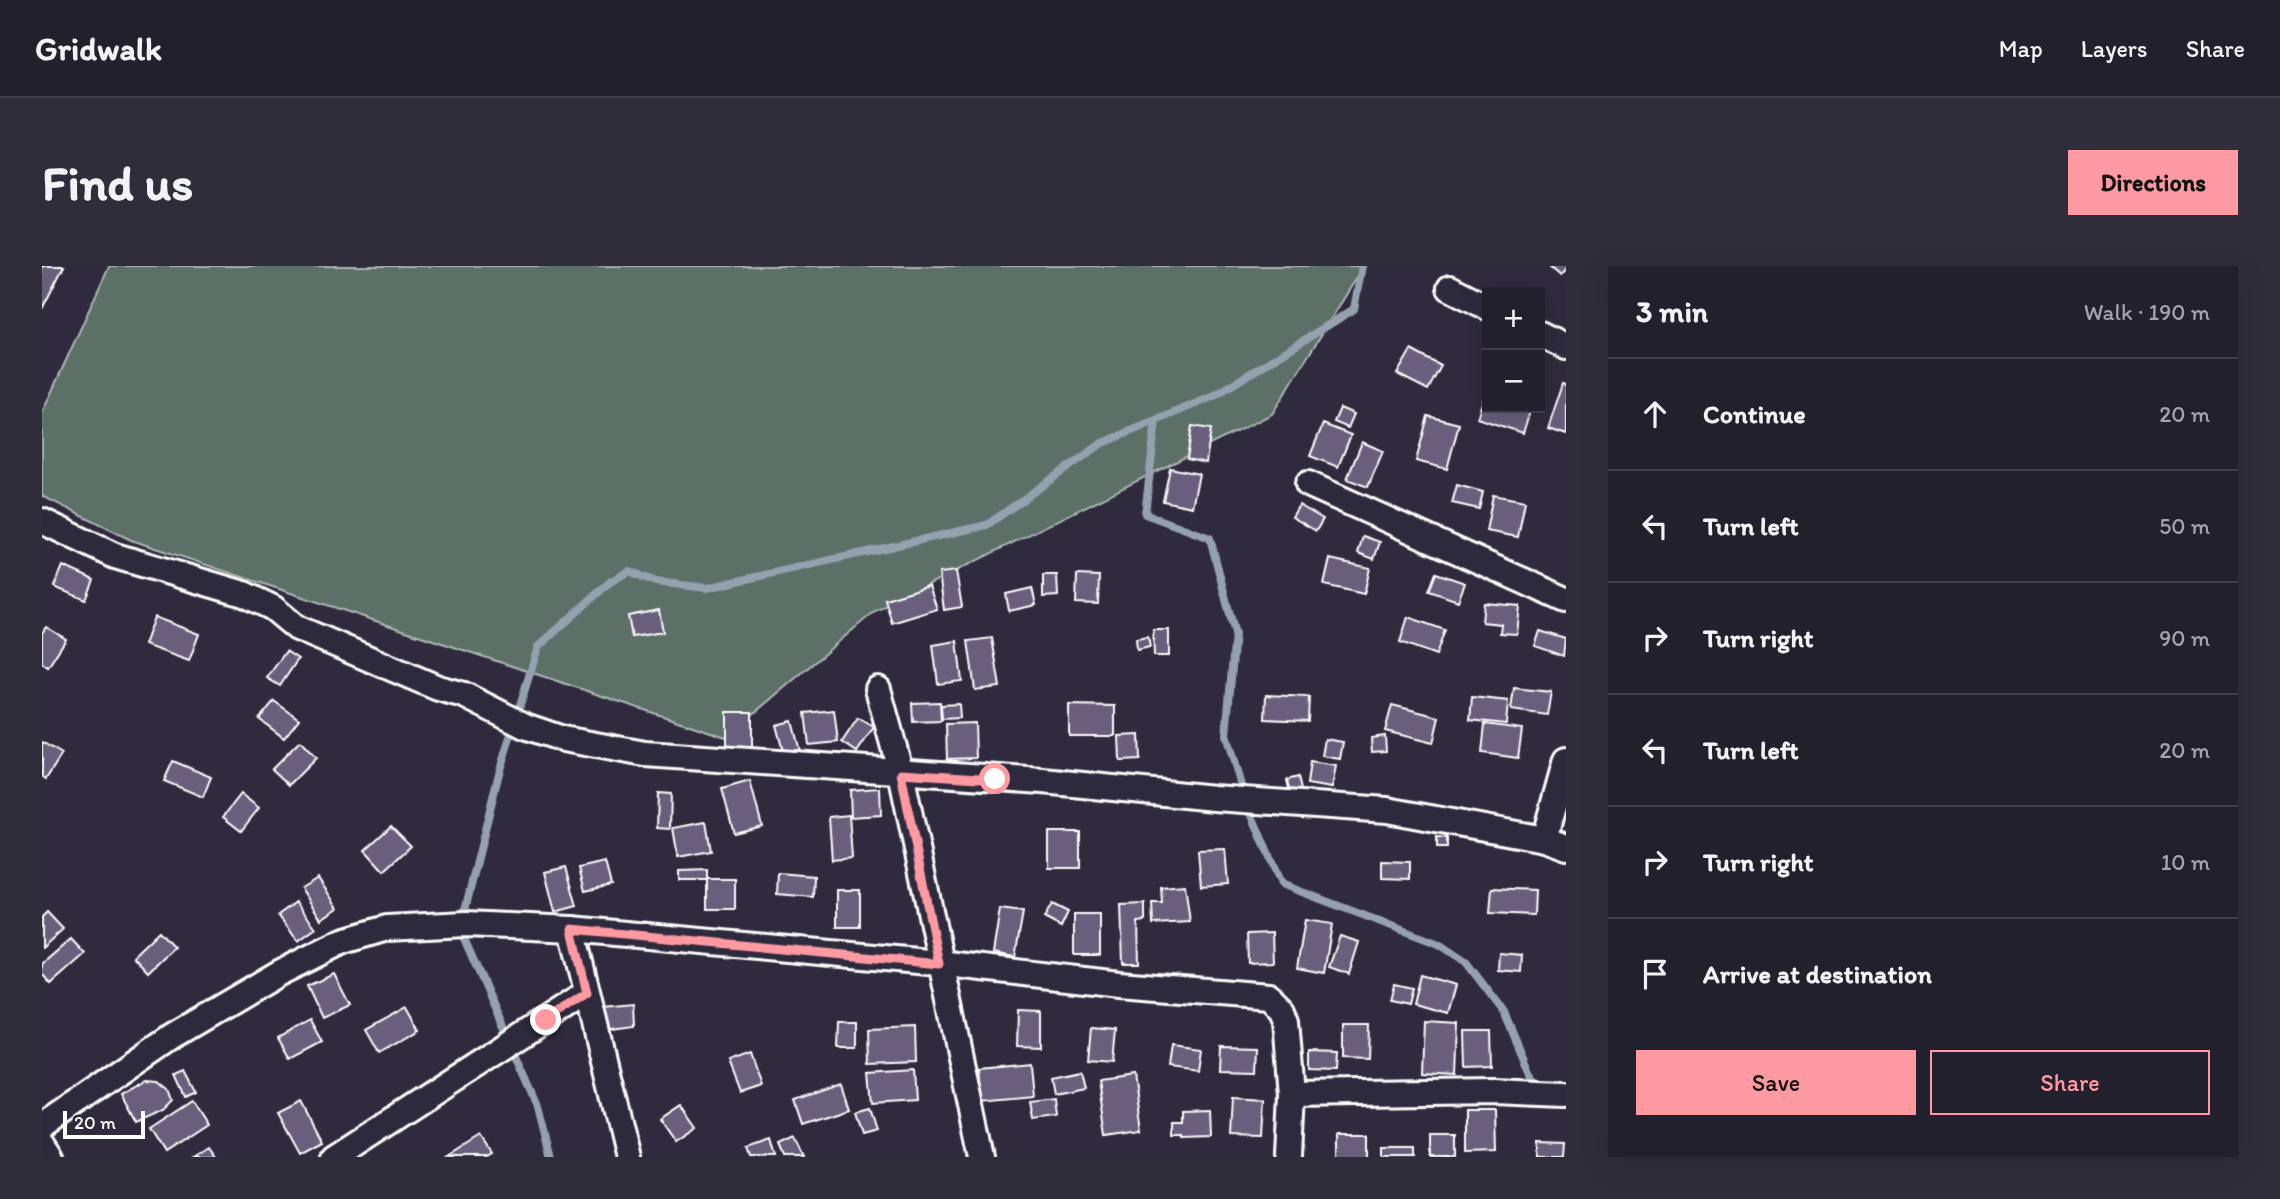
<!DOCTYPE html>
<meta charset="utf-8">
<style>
:root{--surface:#23202e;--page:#2f2d3a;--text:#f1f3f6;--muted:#a3a3aa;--line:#403e4a;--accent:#ff9aa2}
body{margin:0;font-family:Itim,sans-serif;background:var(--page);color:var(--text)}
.controls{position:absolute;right:21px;top:21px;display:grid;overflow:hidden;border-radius:0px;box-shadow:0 7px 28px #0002}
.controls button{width:63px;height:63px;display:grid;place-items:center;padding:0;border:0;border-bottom:2px solid var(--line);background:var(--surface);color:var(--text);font:35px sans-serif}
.scale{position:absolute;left:21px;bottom:18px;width:82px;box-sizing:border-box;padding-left:7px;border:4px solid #fff;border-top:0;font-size:19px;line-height:24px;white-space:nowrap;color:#fff;-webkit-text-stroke:5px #2f2a3d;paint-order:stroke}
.stop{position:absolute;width:21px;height:21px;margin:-16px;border:5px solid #ff9aa2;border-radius:50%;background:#fff}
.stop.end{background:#ff9aa2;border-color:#fff;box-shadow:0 2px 7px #0008}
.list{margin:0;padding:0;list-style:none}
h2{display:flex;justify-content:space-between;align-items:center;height:91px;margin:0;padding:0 28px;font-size:30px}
h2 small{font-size:23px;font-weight:400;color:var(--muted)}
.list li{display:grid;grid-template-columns:46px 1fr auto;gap:21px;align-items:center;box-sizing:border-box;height:112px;padding:0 28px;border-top:2px solid var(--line)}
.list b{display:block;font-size:26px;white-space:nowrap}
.list em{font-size:23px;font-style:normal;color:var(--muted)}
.actions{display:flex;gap:14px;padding:21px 28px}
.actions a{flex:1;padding:16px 0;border:2px solid var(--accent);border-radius:0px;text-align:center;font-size:24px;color:var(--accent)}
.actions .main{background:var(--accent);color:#111}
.icon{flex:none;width:38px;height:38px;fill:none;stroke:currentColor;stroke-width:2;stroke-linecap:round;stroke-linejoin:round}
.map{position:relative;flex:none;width:1524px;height:891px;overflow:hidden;border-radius:0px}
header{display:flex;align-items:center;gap:42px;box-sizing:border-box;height:98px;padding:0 35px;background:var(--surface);border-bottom:2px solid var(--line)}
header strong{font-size:33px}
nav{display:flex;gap:38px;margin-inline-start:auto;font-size:24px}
.intro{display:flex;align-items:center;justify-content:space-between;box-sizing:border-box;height:168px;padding:0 42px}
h1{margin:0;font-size:49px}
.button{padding:18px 32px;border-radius:0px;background:var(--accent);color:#111;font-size:24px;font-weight:700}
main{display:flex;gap:42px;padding:0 42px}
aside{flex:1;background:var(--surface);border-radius:0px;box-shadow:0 7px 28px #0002}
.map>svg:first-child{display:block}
</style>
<header>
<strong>Gridwalk</strong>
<nav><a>Map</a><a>Layers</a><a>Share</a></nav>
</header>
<div class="intro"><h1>Find us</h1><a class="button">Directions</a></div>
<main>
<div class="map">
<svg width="1524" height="891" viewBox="0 0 1524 891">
<rect width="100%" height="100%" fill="#2f2a3d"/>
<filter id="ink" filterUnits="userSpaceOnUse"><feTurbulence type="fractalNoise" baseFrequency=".0143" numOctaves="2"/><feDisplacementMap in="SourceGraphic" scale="14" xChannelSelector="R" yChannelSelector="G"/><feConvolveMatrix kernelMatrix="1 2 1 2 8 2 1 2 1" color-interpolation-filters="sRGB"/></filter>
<g filter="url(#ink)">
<!-- green -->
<polygon fill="#5b6f68" stroke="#adb7b4" stroke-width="2" points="67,0 1322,0 1230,148 833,345 684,471 89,274 0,230 0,147"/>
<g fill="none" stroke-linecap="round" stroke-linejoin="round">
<!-- stream -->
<g stroke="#95a1af" stroke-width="8">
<polyline points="1114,154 1103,248 1168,272 1193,368 1184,469 1203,533 1239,618 1397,678 1424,696 1462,746 1488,807 1496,817"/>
<polyline points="509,891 496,840 416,659 422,648 457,507 496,381 568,316 587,305 614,316 665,322 945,259 1059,178 1172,130 1312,43 1320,0"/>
</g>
</g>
<!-- building -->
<g fill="#685e7c" stroke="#fff" stroke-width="2">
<polygon points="0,0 22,0 0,43"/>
<polygon points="1506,0 1524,0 1524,3 1518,10"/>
<polygon points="1369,84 1399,100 1386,124 1355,108"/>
<polygon points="1521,117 1524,118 1524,168 1506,162"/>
<polygon points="1445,122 1445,142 1489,142 1481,167 1435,152"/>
<polygon points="1298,142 1312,148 1306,162 1292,156"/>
<polygon points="1386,150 1417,158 1405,203 1374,195"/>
<polygon points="1281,158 1309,169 1296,201 1268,190"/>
<polygon points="1150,160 1169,163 1164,197 1145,193"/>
<polygon points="1320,176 1341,185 1326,221 1305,213"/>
<polygon points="1128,202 1157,208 1150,241 1121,235"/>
<polygon points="1415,219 1441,226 1437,243 1410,237"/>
<polygon points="1451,229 1483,235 1476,271 1444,265"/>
<polygon points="1257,239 1281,253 1274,265 1250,251"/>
<polygon points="1321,270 1338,276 1332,293 1316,287"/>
<polygon points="1288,293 1328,302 1322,328 1282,319"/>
<polygon points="21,300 52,314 44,334 12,321"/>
<polygon points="914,305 920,341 902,344 897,307"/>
<polygon points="1394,307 1423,317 1416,335 1387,325"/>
<polygon points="1001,309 1015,309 1016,330 1001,331"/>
<polygon points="1035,309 1057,310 1056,338 1034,337"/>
<polygon points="887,320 895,343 850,357 843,333"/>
<polygon points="990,322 994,339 967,345 964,328"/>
<polygon points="1442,337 1478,340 1475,368 1458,367 1459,358 1440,356"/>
<polygon points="617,344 621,366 590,371 586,350"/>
<polygon points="112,351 157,368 147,395 102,379"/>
<polygon points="1366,351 1403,364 1394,389 1358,376"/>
<polygon points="4,361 24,373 6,401 0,397 0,367"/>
<polygon points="1111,364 1127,364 1127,390 1112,390"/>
<polygon points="1498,365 1524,373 1522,390 1493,380"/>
<polygon points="1106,371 1108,381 1095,384 1094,373"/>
<polygon points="950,372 958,421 933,424 926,375"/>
<polygon points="915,375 920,415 896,418 891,379"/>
<polygon points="244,385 256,393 238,420 225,412"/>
<polygon points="1472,422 1509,426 1505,449 1469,444"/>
<polygon points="1224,429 1267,431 1266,455 1223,453"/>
<polygon points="1430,431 1466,435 1464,458 1428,454"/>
<polygon points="232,435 257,453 242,472 217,453"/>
<polygon points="898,436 899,455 871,456 870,437"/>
<polygon points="917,438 918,452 900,453 899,439"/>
<polygon points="1027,439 1073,440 1073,470 1027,470"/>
<polygon points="1350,439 1397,451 1391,477 1343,465"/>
<polygon points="792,444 796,476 767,479 763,447"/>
<rect x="685" y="446" width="25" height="41"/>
<polygon points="816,452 832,461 815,486 800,476"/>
<polygon points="750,455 758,485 742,489 734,459"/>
<polygon points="933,457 934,492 905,493 904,458"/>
<polygon points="1443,458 1480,463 1476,492 1440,487"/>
<polygon points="1097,469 1098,494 1078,495 1077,470"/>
<polygon points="1343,470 1344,485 1330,486 1329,472"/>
<polygon points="1283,473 1301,476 1298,493 1280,490"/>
<polygon points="258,475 274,492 247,519 230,503"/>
<polygon points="0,476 20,488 4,513 0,510"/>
<polygon points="131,495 169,511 161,531 122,515"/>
<polygon points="1268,496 1294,500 1290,522 1265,518"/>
<polygon points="1256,511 1259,524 1248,527 1245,514"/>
<polygon points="708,515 720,560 692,567 680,523"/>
<polygon points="838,522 839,549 809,551 808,524"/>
<polygon points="616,527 629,528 628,563 615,562"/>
<polygon points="199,528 217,542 199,565 181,551"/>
<polygon points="807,549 810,592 790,594 787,551"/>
<polygon points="664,556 669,585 636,591 631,562"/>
<polygon points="349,560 369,580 342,605 323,584"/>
<rect x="1007" y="566" width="31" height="36"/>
<polygon points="1395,571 1405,572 1405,582 1395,582"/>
<polygon points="1183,583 1186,618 1159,620 1156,584"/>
<polygon points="1340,595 1368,596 1368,613 1340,612"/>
<polygon points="563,596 569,619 543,625 537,602"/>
<polygon points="524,601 535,640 513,646 503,606"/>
<polygon points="665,604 665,614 637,614 637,605"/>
<polygon points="736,607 772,610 771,631 735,628"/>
<polygon points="276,612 296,642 279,653 259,622"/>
<rect x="665" y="613" width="28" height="30"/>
<polygon points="1143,619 1148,656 1111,658 1110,637 1120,637 1119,621"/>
<polygon points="1450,622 1493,624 1492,649 1448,647"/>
<rect x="795" y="624" width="23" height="37"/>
<polygon points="254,636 274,662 256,675 236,649"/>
<polygon points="1010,638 1026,646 1019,661 1002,652"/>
<polygon points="1103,638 1103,655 1096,656 1097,697 1081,697 1079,639"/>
<polygon points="958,643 981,646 973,691 951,687"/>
<polygon points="5,646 21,663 0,682 0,651"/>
<rect x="1032" y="648" width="26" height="41"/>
<polygon points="1263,654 1290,658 1282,707 1255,702"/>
<polygon points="117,665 132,681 106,706 91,690"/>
<polygon points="1230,667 1231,696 1206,697 1205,668"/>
<polygon points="1298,670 1317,676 1307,708 1287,701"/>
<polygon points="29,673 43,688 9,718 0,708 0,698"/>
<polygon points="1457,687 1480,689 1479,706 1456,704"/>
<polygon points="292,708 308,739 280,752 265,720"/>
<polygon points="1378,709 1414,719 1406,747 1371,738"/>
<polygon points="1352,718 1370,722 1366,738 1348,734"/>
<polygon points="591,738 592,760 562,764 561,741"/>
<polygon points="365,741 378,764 337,787 324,764"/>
<polygon points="976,744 999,745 999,781 975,780"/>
<polygon points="268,754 280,776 248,793 236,772"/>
<polygon points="1382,755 1417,757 1415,809 1380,807"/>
<polygon points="797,756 815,756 815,782 796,782"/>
<polygon points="1301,759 1327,759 1326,793 1301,792"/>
<polygon points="873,761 874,796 828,798 827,763"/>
<polygon points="1049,762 1073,764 1070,796 1046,794"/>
<polygon points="1423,765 1449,765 1450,800 1424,801"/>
<polygon points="1129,779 1159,783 1156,805 1126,801"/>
<polygon points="1179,780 1216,781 1215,804 1178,803"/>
<polygon points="1267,786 1295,787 1294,805 1267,804"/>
<polygon points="708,788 719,820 698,827 686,796"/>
<polygon points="988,797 991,830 940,835 937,802"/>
<polygon points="871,804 873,834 831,837 828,807"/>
<polygon points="143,805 154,826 144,831 134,809"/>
<polygon points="1038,805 1042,822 1012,828 1009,811"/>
<polygon points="1091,810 1099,864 1064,869 1056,815"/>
<polygon points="104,814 117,815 127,823 131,834 121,844 94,856 79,828"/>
<polygon points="799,818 807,843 761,858 753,834"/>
<polygon points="1191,831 1223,833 1221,872 1189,871"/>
<polygon points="1012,833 1014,851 991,854 988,836"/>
<polygon points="150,835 165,859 122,887 107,863"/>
<polygon points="259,835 280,875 258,887 236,847"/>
<polygon points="639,839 655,862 634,876 618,853"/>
<polygon points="828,842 835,865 820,869 813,846"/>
<polygon points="1168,844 1169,871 1142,872 1142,869 1132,869 1132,856 1141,856 1141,845"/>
<polygon points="1423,844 1453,844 1454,886 1423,887"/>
<rect x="1297" y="868" width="30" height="23"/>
<rect x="1388" y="869" width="25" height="22"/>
<polygon points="439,871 450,888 445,891 407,891"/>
<polygon points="753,872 762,891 743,891 738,879"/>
<polygon points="729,874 734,891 709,891 706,882"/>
<polygon points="1498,877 1523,878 1522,891 1498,891"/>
<polygon points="167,881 174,891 151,891"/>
<rect x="1342" y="882" width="31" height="9"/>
</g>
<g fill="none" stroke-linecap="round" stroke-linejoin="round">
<defs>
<g id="minor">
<polyline points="1408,22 1445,41"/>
<polyline points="1498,68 1524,81"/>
<polyline points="1266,218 1524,334"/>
<polyline points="0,255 73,290 202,328 231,342 255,362 396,422 422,429 483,460 521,473 603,488 1001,515 1172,532 1345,544 1502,573 1524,581"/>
<polyline points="836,423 859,507 940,891"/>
<polyline points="1502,573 1524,494"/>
<polyline points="530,663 585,891"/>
<polyline points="1250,828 1452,825 1524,828"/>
<polyline points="0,860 130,770 237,707 301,675 345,662 424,658 530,663 897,697 1077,718 1227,730 1240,743 1244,754 1250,828 1247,891"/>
<polyline points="0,877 9,891"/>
<polyline points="292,891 545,727"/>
</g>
</defs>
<!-- minor casing -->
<use href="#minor" stroke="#fff" stroke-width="30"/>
<!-- minor -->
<use href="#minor" stroke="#2f2a3d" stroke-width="24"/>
</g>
</g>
<g fill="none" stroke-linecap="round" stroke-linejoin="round" filter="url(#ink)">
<!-- route -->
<polyline stroke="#ff9aa2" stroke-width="9" points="504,754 545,727 530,663 897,698 859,507 953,513"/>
</g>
</svg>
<div class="controls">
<button>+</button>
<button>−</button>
</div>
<div class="scale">20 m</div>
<div class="stop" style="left:953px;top:513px"></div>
<div class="stop end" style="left:504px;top:754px"></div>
</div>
<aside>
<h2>3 min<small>Walk · 190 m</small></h2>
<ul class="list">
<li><svg class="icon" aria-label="ahead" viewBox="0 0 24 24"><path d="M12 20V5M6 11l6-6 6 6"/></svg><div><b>Continue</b></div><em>20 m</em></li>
<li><svg class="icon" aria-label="left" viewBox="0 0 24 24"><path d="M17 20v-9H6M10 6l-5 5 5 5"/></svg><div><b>Turn left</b></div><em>50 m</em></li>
<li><svg class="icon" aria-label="right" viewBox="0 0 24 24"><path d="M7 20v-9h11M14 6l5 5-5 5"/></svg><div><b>Turn right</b></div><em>90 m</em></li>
<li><svg class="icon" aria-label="left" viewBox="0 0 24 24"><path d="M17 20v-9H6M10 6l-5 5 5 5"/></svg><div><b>Turn left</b></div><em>20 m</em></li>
<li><svg class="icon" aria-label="right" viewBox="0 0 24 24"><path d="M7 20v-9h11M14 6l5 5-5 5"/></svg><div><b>Turn right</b></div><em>10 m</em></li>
<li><svg class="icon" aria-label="arrive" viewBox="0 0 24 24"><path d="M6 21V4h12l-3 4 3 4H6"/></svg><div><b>Arrive at destination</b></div></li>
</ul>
<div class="actions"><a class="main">Save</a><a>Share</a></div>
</aside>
</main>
